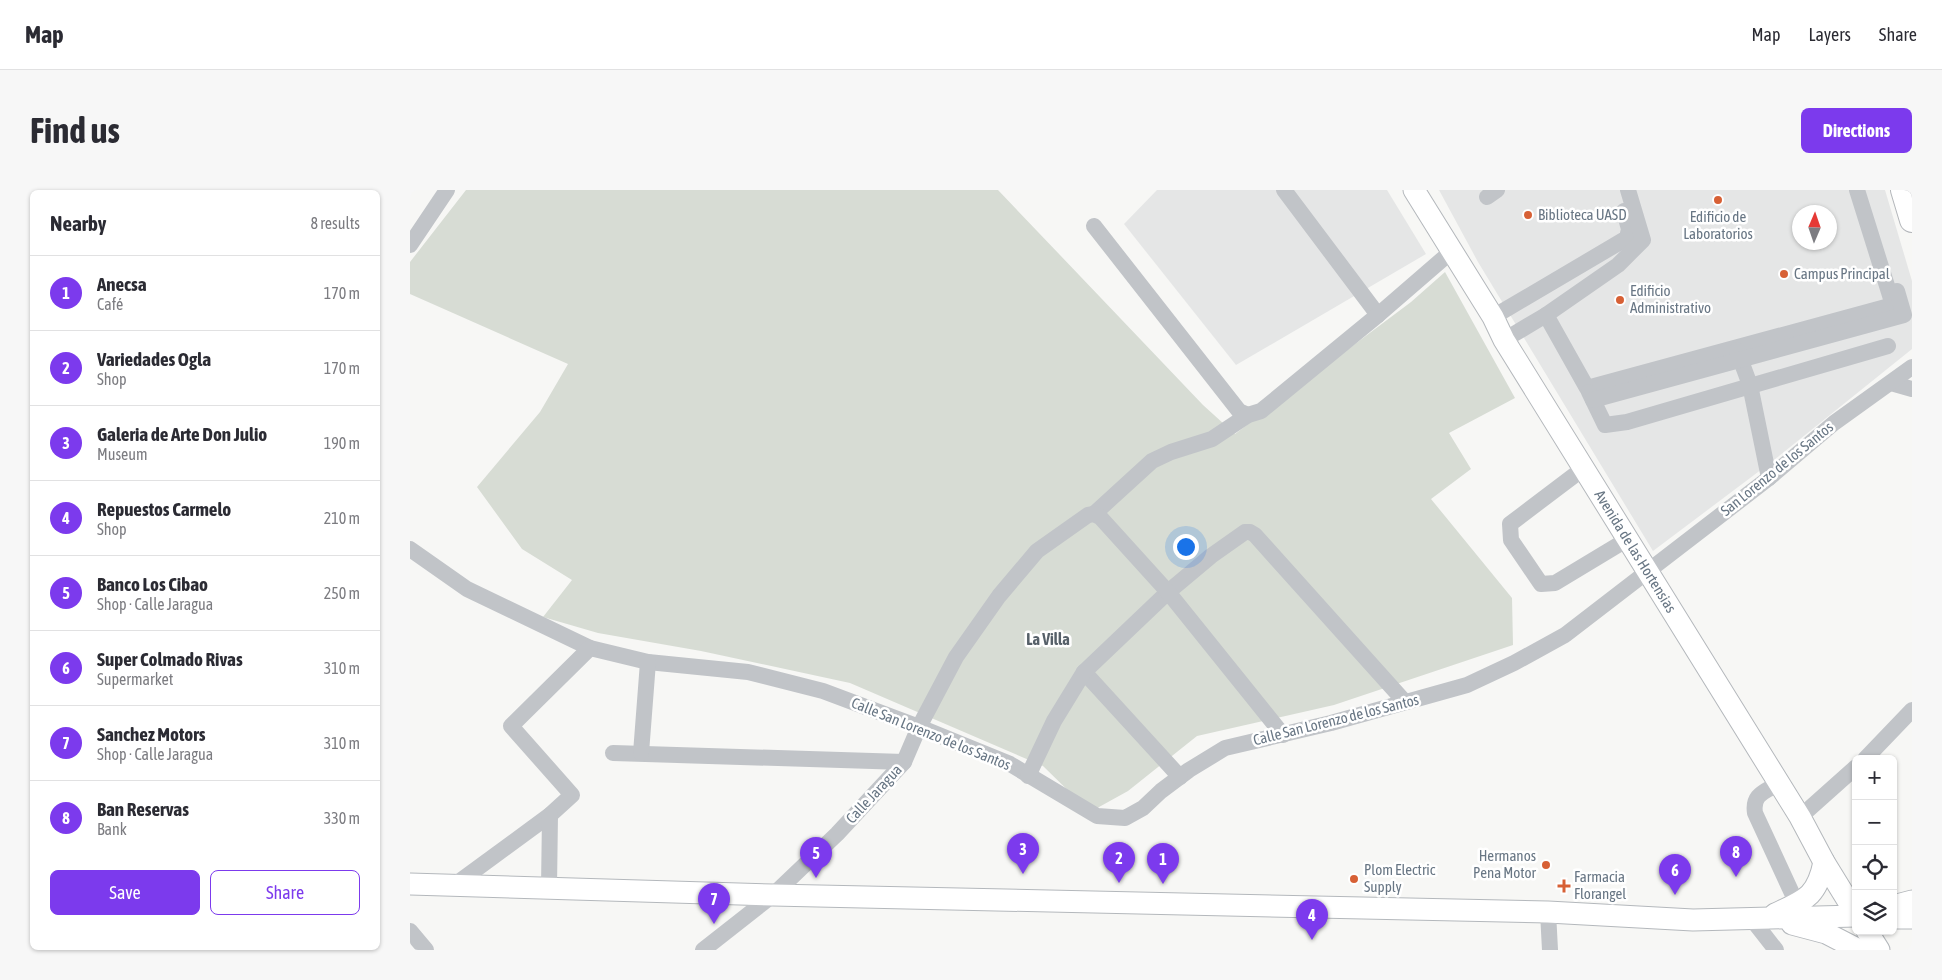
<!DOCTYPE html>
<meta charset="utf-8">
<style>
:root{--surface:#fff;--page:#f7f7f7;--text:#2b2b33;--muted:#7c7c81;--line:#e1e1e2;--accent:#7c3aed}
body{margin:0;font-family:"Asap Condensed",sans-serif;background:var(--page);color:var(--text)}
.controls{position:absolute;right:15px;bottom:15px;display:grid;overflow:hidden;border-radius:8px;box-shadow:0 1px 4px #0004}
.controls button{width:45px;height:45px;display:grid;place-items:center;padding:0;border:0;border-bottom:1px solid var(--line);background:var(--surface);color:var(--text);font:25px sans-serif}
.compass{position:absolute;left:1382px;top:15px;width:45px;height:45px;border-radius:50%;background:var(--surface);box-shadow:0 1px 4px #0004;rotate:2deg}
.you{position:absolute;left:775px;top:356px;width:18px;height:18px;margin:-12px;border:4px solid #fff;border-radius:50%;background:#1a73e8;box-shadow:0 0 0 8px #1a73e833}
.badge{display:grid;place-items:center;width:32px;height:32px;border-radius:50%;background:var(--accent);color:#fff;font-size:16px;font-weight:700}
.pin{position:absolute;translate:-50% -41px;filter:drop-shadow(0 1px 2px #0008)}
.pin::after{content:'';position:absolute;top:26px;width:18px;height:15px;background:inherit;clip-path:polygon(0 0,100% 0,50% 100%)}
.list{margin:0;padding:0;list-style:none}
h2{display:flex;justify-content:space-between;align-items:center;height:65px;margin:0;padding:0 20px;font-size:21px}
h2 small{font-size:16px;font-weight:400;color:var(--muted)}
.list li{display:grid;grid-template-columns:32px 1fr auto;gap:15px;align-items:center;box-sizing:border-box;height:75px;padding:0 20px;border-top:1px solid var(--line)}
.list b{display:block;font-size:19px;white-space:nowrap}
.list p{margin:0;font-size:16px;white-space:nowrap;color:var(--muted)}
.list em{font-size:16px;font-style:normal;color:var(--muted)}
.actions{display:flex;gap:10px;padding:15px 20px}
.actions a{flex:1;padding:11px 0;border:1px solid var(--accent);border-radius:8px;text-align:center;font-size:18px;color:var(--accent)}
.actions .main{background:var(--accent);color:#fff}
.icon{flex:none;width:28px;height:28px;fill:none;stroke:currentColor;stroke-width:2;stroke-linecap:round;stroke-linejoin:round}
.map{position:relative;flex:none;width:1502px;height:760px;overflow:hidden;border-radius:8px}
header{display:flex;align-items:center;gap:30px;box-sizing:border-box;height:70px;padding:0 25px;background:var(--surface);border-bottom:1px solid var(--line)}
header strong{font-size:24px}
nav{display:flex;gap:28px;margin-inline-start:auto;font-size:18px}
.intro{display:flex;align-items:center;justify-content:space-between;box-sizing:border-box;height:120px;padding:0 30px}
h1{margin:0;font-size:35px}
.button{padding:12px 22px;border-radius:8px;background:var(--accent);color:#fff;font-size:18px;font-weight:700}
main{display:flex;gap:30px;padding:0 30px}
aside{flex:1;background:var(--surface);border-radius:8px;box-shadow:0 1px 4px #0004}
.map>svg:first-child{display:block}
</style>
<header>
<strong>Map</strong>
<nav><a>Map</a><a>Layers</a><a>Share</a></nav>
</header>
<div class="intro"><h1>Find us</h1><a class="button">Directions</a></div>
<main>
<aside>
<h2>Nearby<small>8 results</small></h2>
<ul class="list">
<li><span class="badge">1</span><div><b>Anecsa</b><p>Café</p></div><em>170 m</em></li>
<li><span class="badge">2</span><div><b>Variedades Ogla</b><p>Shop</p></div><em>170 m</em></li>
<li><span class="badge">3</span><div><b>Galeria de Arte Don Julio</b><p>Museum</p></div><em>190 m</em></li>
<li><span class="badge">4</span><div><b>Repuestos Carmelo</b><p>Shop</p></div><em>210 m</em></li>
<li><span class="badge">5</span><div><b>Banco Los Cibao</b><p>Shop · Calle Jaragua</p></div><em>250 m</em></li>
<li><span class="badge">6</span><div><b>Super Colmado Rivas</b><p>Supermarket</p></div><em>310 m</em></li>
<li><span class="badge">7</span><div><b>Sanchez Motors</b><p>Shop · Calle Jaragua</p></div><em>310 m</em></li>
<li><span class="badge">8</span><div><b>Ban Reservas</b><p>Bank</p></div><em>330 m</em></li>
</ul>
<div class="actions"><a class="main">Save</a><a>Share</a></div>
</aside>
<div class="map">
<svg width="1502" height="760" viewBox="0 0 1502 760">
<rect width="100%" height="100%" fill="#f7f7f5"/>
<!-- built -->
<g fill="#e5e6e6" fill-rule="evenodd">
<polygon points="747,0 977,0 1016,64 826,175 714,34"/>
<path d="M 1029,0 L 1475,0 L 1502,91 L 1502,159 L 1364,270 L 1243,361 L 1068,72 ZM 1390,22 L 1420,22 L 1420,52 L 1390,52 Z"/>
</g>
<!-- green -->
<polygon fill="#d7dcd4" points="56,0 588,0 793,215 825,244 1001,112 1035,82 1105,208 1039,243 1061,279 1021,309 1102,408 1103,455 924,515 787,546 718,601 680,622 633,576 440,493 291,461 188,443 133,427 162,390 112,359 67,297 130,222 158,174 0,104 0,72"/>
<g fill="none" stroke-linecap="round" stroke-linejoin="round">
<defs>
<g id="major">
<path id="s1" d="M 1004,0 L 1083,127 L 1094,150 L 1390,627 L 1414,672 L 1446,724"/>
<polyline points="0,694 363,705 1138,722 1283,730 1446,726"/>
<polyline points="1483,716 1502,711"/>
<path d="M 1365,724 C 1395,710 1407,707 1414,672"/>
<polyline points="1483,728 1502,728"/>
<polyline points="1382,734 1416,743 1449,760"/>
<polyline points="1457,741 1469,760"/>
</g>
<polyline id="highway" points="1493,0 1502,30"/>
</defs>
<!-- major casing -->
<use href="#major" stroke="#b4b8bc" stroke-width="23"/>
<!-- highway casing -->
<use href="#highway" stroke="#b4b7bb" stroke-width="26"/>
<!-- minor -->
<g stroke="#c1c4c8" stroke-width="16">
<polyline points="874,0 968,125"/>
<polyline points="1077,7 1087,0"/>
<polyline points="684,36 829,221 838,225"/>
<polyline points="0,55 37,0"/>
<polyline points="1136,125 1177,198 1483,115 1447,0"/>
<polyline points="1083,127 1217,48 1219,39 1214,21"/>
<polyline points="1094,150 1136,125 1208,75 1233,50 1218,0"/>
<polyline points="1327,160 1340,195 1359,288"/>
<polyline points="1481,193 1502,199"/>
<polyline points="1179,202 1195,235 1217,232 1478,156"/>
<polyline points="1183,210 1494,125 1487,101"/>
<polyline points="1174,278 1100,334 1101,350 1131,394 1145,393 1218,349"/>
<polyline points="684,324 742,271 761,262 802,249 838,225 851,221 968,125 1042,61"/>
<polyline points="0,359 57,399 180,458 238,472 338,482 413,501 509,537 600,574 687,626 715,628 733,618 751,601 779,580 815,558 921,533 1057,495 1104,473 1155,445 1359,288 1424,233 1502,177"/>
<polyline points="674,482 770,587"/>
<polyline points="203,563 494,572"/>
<polyline points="231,563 238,472"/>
<polyline points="1455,569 1502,520"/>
<polyline points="618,586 644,531 674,482 758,402 801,366 835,342 840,342 845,345 995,512"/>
<path d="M 1369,593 C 1355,602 1342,604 1345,623 L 1387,714"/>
<polyline points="1390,627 1446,577"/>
<polyline points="46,694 140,625 162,605 101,536 180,458"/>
<polyline points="139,697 140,625"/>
<polyline points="1138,722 1140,760"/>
<polyline points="1341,728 1366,760"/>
<polyline points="0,741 16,760"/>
<polyline points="293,760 363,705 427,644 494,572 509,537 546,467 589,406 627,361 678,325 684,324 690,327 758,402 873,545"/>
</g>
<!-- major -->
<use href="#major" stroke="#fff" stroke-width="21"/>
<!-- highway -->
<use href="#highway" stroke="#fff" stroke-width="24"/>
</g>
<!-- markers -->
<g fill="#d76035" stroke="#fff" stroke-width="2">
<circle cx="1308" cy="10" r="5"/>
<circle cx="1118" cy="25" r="5"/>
<circle cx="1374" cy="84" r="5"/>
<circle cx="1210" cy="110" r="5"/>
<circle cx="1136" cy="675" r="5"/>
<circle cx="944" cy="689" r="5"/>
<path d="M1151.5 688.5h5v5h5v5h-5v5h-5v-5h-5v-5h5z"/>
</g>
<g text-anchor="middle" stroke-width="5" stroke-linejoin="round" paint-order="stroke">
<!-- poi labels -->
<g font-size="15" fill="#687684" stroke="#fff" text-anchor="start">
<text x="1128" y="30">Biblioteca UASD</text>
<text x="1308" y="32" text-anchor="middle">Edificio de<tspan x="1308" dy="17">Laboratorios</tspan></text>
<text x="1384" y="89">Campus Principal</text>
<text x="1220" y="106">Edificio<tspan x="1220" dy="17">Administrativo</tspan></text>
<text x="1126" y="671" text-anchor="end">Hermanos<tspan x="1126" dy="17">Pena Motor</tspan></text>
<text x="954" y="685">Plom Electric<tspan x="954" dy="17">Supply</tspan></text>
<text x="1164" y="692">Farmacia<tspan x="1164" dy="17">Florangel</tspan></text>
</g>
<!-- street labels -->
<g font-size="15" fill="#687684" stroke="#fff">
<text transform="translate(1367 279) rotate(-39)" y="5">San Lorenzo de los Santos</text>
<text dy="5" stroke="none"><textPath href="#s1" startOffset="424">Avenida de las Hortensias</textPath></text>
<text transform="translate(926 530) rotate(-14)" y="5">Calle San Lorenzo de los Santos</text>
<text transform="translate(521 544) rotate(22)" y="5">Calle San Lorenzo de los Santos</text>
<text transform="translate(464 604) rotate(-47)" y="5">Calle Jaragua</text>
</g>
<!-- neighbourhood labels -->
<g font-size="16" font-weight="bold" fill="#566069" stroke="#fff">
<text x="638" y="455">La Villa</text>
</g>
</g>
</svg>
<div class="controls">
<button>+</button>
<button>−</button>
<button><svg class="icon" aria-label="locate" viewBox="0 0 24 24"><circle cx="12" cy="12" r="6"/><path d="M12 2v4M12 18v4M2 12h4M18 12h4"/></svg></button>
<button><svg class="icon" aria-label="layers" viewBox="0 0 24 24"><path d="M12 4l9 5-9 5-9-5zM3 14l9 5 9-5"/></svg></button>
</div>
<svg class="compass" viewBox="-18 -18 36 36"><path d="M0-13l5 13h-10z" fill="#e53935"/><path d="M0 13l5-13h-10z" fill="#7c7c81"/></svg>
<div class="you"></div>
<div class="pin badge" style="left:753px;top:694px">1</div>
<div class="pin badge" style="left:709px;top:693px">2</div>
<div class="pin badge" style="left:613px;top:684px">3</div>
<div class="pin badge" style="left:902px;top:750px">4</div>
<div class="pin badge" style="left:406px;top:688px">5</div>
<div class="pin badge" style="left:1265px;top:705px">6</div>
<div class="pin badge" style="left:304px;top:734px">7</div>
<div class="pin badge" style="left:1326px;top:687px">8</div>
</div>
</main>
